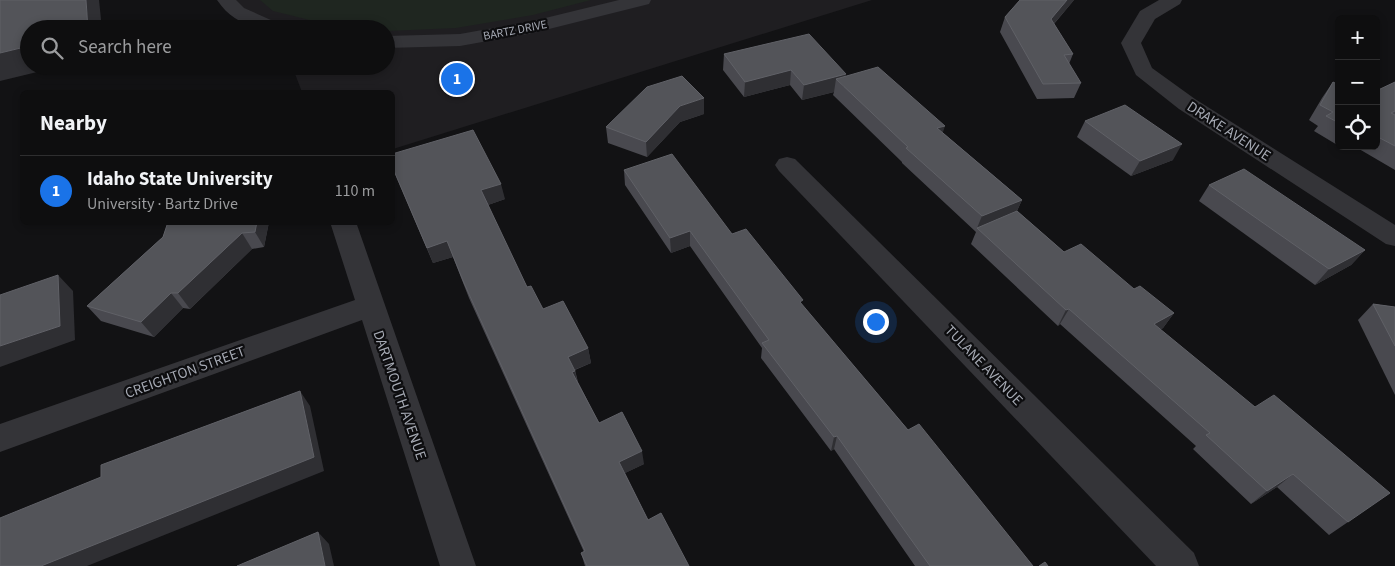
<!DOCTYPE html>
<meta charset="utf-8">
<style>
:root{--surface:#0e0e0f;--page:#171718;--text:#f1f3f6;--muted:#9b9c9e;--line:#2e2e2f;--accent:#1a73e8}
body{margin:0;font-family:"Source Sans 3",sans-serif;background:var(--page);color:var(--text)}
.controls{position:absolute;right:15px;top:15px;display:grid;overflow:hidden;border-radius:8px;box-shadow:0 2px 8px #0003}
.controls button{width:45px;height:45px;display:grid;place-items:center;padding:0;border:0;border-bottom:1px solid var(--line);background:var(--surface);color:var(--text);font:25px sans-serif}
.you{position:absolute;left:875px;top:321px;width:18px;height:18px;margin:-12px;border:4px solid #fff;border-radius:50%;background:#1a73e8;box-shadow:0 0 0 8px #1a73e833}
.badge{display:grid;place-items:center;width:32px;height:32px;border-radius:50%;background:var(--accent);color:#fff;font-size:16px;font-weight:700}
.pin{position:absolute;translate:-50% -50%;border:2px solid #fff;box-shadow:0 1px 5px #0006}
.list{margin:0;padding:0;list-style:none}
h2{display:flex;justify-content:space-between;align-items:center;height:65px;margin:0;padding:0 20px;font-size:21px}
h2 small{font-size:16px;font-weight:400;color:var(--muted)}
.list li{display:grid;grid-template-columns:32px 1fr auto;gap:15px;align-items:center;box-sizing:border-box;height:70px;padding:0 20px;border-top:1px solid var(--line)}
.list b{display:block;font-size:19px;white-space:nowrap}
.list p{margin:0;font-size:16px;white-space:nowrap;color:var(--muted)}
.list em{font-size:16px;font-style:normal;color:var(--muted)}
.icon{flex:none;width:28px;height:28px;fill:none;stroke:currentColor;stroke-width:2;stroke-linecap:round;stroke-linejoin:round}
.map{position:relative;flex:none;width:1395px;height:566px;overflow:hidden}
.search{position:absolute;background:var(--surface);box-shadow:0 2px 8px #0003;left:20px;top:20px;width:375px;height:55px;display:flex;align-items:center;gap:12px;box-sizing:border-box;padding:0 18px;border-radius:28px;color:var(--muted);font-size:19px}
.panel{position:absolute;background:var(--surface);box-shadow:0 2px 8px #0003;left:20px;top:90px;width:375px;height:135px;border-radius:8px}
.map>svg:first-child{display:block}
</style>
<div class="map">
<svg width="1395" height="566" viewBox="0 0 1395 566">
<rect width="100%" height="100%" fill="#121214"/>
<!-- built -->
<polygon fill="#1f1e21" points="226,0 872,0 393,149 392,92 302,92 292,66 386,66 386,29 275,29"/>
<!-- green -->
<polygon fill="#1f2620" points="260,0 591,0 533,15 456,28 388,31 386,29 326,24 273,11"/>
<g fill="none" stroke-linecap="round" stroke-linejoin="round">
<!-- minor -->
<g fill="#343438" fill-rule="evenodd">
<path d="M 217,0 L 236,0 L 244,8 L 282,25 L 285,29 C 256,29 234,25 217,0 Z"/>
<polygon points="619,0 651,0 649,4 533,33 460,46 386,48 386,36 460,34 533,21"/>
<polygon points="1159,0 1182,0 1180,4 1155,19 1141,43 1152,68 1195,99 1395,225 1395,246 1386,244 1179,109 1136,75 1121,43 1140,11"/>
<polygon points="787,157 795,159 1194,553 1199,566 1156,566 779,171 775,165 779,159"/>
<polygon points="330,222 356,222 476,566 440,566 362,320 0,452 0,424 355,300"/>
</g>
</g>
<!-- wall -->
<g fill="#49494f">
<polygon points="1020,0 1074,0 1054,24 1073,54 1069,64 1081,83 1074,98 1037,99 1000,32 1005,17"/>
<polygon points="724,54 846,76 943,133 1022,200 1017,211 1064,252 1134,289 1174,313 1163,328 1160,330 1348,522 1329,535 1277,487 1251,504 1193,449 1196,446 1060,324 1058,326 971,244 976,232 902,163 902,162 833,95 834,92 802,100 790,85 744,97 723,70"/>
<polygon points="1333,82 1339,85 1339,146 1314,131 1318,126 1309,120 1322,98"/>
<polygon points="1395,82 1395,170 1354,146 1376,146 1376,91"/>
<polygon points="704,114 680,122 647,157 608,143 606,127"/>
<polygon points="1085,121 1173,160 1131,176 1077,137"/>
<polygon points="392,167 505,199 488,205 527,287 543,309 588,348 591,363 575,370 578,382 599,423 644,464 625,473 648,520 689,566 585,566 581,553 584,552 469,298 453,257 433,263"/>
<polygon points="624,170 732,234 802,305 908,430 1033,566 915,566 834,449 831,451 761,358 762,348 690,246 671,253 625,185"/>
<polygon points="1209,185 1365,250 1351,265 1315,285 1199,201"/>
<polygon points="168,222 269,222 264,247 252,249 190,309 183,308 154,337 101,321 87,306 163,237"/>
<polygon points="1373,304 1395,307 1395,395 1358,320"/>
</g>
<!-- shaded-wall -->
<g fill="#2f2f33">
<polygon points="86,0 99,0 102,29 88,29"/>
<polygon points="1067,0 1074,0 1045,34 1051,19"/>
<polygon points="29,46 29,66 62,66 0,81 0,53"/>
<polygon points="791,70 790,85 744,97 745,82"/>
<polygon points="846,74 844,87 836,79 834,92 802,100 804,85"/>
<polygon points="704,98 704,114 680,122 647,157 646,142 680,106"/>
<polygon points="945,126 940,141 937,128"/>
<polygon points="1182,144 1173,160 1131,176 1140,161"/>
<polygon points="501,184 505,199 485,206 481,190"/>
<polygon points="1022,200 1015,215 977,228 982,216"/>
<polygon points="257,222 269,222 264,247 255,232"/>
<polygon points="690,231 690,246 671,253 670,238"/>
<polygon points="242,233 252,249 190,309 178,293"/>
<polygon points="447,241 453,257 433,263 427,248"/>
<polygon points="1365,250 1351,265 1315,285 1329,269"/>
<polygon points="58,275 73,291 75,340 0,367 0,346"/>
<polygon points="171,293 183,308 154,337 141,322"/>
<polygon points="1069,309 1060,324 1058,326 1066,310"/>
<polygon points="1174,313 1163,328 1143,339 1154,324"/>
<polygon points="588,348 591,363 571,371 568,357"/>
<polygon points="575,371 578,385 572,372"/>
<polygon points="300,391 310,406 324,471 87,566 41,566"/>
<polygon points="837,436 834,449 831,451 834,437"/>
<polygon points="642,451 644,464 621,475 619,462"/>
<polygon points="1293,474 1277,487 1251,504 1267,491"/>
<polygon points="318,532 329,544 334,566 325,566"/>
</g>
<!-- building -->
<g fill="#535459" stroke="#606167">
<polygon points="0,0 86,0 88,29 29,29 29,46 0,53"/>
<polygon points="1020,0 1067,0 1051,19 1073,54 1064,55 1081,83 1043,84 1005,17"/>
<polygon points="809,34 846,74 804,85 791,70 745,82 724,54"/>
<polygon points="878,67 945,126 937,128 1022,200 982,216 906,148 908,147 836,79"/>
<polygon points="682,76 704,98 680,106 646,142 606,127 647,87"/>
<polygon points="1333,82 1339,85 1339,123 1326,116 1333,112 1320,105"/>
<polygon points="1395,82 1395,111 1391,113 1395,115 1395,146 1376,136 1376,91"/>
<polygon points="1125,105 1182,144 1140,161 1085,121"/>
<polygon points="473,130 501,184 481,190 527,287 531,286 543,309 563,301 588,348 568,357 575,371 572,372 599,423 622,412 642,451 619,462 648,520 661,513 689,566 587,566 581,553 585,551 464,283 447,241 427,248 392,166 392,154"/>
<polygon points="672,154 732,234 746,229 803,300 800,302 908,430 919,424 1033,566 930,566 837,436 834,437 762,343 769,340 690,231 670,238 624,170"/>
<polygon points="1244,169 1365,250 1329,269 1209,185"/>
<polygon points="1017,211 1064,252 1081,244 1134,289 1140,286 1174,313 1154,324 1255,407 1274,395 1390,493 1348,522 1293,474 1267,491 1206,435 1210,433 1069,309 1066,310 977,228"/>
<polygon points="168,222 257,222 255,232 242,233 178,293 171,293 141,322 87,306 163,237"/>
<polygon points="58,275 60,326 0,346 0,295"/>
<polygon points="1373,304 1395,307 1395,346"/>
<polygon points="300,391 314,457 41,566 0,566 0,518 101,477 101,465"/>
<polygon points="318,532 325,566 237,566"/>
<polygon points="1045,562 1048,566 1039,566"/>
</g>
<g text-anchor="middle" stroke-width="4.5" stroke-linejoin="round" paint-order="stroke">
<!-- far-street labels -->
<g font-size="12" fill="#a5a9b3" stroke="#0d0d0f">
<text transform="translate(515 30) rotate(-11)" y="4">BARTZ DRIVE</text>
</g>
<!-- street labels -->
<g font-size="15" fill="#a5a9b3" stroke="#0d0d0f">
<text transform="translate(1229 131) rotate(33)" y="5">DRAKE AVENUE</text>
<text transform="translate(984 365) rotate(46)" y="5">TULANE AVENUE</text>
<text transform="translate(185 372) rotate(-20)" y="5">CREIGHTON STREET</text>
<text transform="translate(400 395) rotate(71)" y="5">DARTMOUTH AVENUE</text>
</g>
</g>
</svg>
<div class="controls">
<button>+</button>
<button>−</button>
<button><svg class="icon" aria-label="locate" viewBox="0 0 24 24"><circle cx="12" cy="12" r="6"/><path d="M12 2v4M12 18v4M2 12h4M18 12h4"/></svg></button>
</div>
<div class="you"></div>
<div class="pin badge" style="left:457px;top:79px">1</div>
<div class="search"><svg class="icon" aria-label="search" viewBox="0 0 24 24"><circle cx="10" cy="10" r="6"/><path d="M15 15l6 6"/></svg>Search here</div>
<section class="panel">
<h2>Nearby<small></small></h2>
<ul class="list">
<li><span class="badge">1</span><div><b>Idaho State University</b><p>University · Bartz Drive</p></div><em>110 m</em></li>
</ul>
</section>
</div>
